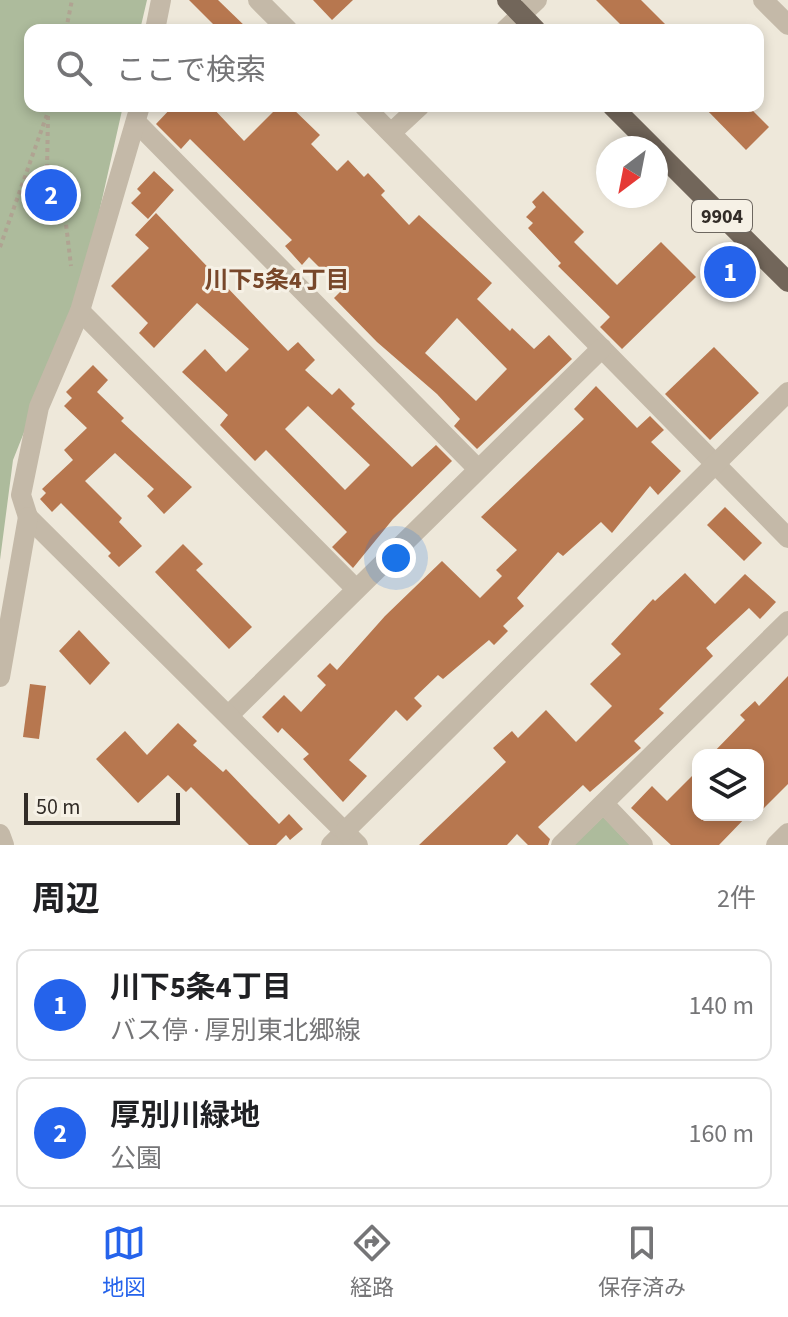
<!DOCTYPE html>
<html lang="ja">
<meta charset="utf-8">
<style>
:root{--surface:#fff;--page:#f6f6f6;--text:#202124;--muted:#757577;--line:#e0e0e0;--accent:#2563eb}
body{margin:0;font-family:"Source Sans 3","Noto Sans JP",sans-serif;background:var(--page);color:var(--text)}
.controls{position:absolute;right:24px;bottom:24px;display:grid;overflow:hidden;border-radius:16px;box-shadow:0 4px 12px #0003}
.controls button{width:72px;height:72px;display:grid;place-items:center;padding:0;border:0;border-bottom:2px solid var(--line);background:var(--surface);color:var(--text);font:40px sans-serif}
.compass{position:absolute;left:596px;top:136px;width:72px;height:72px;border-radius:50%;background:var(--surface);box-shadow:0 4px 12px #0003;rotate:212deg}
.scale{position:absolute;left:24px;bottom:20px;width:156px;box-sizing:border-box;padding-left:8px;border:4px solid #322c27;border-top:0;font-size:22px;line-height:28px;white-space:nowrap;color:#322c27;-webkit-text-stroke:6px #f6f1e6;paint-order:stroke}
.you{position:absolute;left:396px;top:558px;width:28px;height:28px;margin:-20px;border:6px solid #fff;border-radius:50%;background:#1a73e8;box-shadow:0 0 0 12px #1a73e833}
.badge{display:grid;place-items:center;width:52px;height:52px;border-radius:50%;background:var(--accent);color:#fff;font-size:26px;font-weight:700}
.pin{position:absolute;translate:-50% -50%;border:4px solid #fff;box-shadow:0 2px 8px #0006}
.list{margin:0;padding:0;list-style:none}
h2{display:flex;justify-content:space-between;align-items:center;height:104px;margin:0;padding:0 32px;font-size:34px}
h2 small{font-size:26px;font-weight:400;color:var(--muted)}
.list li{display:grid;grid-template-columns:52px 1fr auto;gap:24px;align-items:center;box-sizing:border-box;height:112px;margin:0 16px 16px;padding:0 16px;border:2px solid var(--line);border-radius:16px}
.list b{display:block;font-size:30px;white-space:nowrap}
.list p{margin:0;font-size:26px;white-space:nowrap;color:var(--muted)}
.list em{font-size:26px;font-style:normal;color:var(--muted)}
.icon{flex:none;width:44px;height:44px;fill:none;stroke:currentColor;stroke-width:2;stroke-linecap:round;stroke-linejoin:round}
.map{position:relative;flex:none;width:788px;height:845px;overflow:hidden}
.search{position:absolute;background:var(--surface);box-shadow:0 4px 12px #0003;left:24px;right:24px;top:24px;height:88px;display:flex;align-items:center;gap:20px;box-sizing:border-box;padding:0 28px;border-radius:16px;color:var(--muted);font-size:30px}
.sheet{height:360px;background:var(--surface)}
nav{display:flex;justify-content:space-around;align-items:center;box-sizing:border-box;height:112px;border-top:2px solid var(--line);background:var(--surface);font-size:22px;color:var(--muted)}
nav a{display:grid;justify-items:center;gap:4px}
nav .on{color:var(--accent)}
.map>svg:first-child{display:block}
</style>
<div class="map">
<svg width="788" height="845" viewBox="0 0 788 845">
<rect width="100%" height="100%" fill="#eee8da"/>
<!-- green -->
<g fill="#adbb9c">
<polygon points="0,0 147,0 140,30 30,30 30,106 123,106 83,284 13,460 0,560"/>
<polygon points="603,817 630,845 574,845"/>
</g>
<!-- building -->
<g fill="#b7774f" fill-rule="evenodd">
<polygon points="189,0 218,0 249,30 219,30"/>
<polygon points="313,0 353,0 332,20"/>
<polygon points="596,0 641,0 671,30 626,30"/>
<path d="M 173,106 L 211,106 L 244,141 L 279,106 L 290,106 L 320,135 L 311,144 L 337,171 L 348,160 L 364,177 L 368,173 L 385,191 L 381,195 L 409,225 L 419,215 L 492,283 L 477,299 L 510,331 L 512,328 L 534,349 L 549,335 L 572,359 L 477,449 L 454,426 L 460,419 L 437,394 L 377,342 L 334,298 L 342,290 L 309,257 L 302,265 L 285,246 L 292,240 L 190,139 L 181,149 L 156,124 ZM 457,318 L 507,369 L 476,401 L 425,353 Z"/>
<polygon points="703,106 748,106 769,127 746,150"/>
<polygon points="154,171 174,190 148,219 131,203 141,193 137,189"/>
<polygon points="543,191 584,232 574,242 617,285 661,242 696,277 622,349 600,327 610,317 558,266 561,263 528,228 533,223 526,217 536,207 532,202"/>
<path d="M 156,213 L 288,351 L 298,342 L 315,360 L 305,370 L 332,395 L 339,388 L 355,404 L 351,408 L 412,467 L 436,445 L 452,461 L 393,519 L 353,568 L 332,547 L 347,532 L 266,450 L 255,461 L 220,425 L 228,415 L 182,372 L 205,349 L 226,372 L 249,349 L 197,303 L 154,348 L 139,333 L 148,323 L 111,286 L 149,248 L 135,235 ZM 308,406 L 370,465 L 345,490 L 285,429 Z"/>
<polygon points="714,347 759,393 710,440 665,394"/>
<polygon points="93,365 108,380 97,392 124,418 121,421 192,487 164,514 147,496 154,489 115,453 85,481 122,518 119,522 142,546 119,567 108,556 111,553 61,503 52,512 40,499 46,493 42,489 73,460 64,450 87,428 64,406 72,398 66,392"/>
<polygon points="596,386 637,428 650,416 664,430 651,442 681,471 658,495 650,486 612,533 601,522 563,556 558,552 517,598 524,606 503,626 508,631 494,645 489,640 443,679 438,675 414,698 422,706 407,721 396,710 349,760 367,776 343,802 303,759 309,754 282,728 278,733 262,717 284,695 301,712 326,685 317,676 330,663 337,670 385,616 442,561 480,598 502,576 496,570 517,550 481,517 584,419 574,409"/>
<polygon points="725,507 762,543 744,561 707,525"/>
<polygon points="183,544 203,564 196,570 252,627 229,649 155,572"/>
<polygon points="685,573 715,604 745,574 776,602 760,619 749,608 706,648 713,656 659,709 664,713 634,741 641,748 590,792 583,785 538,827 550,839 548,845 528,845 517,834 507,845 419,845 506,762 493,748 512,731 518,738 546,710 576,742 612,706 590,684 621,654 611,644 653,599 655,601"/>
<polygon points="79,630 110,663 90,685 59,651"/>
<polygon points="788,676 788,784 758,814 758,755 711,755 745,720 740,715 755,701 759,706"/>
<polygon points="30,684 46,686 39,739 23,737"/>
<polygon points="178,723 197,741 193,745 223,772 226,769 279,824 289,814 303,829 290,840 286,835 276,845 249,845 191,787 186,792 168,775 138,803 96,759 125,731 147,755"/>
<polygon points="698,770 698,815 748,815 719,845 671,845 631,808 652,786 667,801"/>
</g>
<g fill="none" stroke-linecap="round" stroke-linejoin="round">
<!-- path -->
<g stroke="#b0a392" stroke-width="4" stroke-dasharray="4 4" stroke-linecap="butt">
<polyline points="66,30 72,0"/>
<polyline points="48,116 47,169 66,224 71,266"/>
<polyline points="0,247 50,106"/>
</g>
<!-- minor -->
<g stroke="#c4b9a8" stroke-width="20">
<polyline points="258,0 288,30"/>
<polyline points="763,0 788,25"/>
<polyline points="155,30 161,0"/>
<polyline points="505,30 537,0"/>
<polyline points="364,106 788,538"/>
<polyline points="137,123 478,469"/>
<polyline points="391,133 420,106"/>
<polyline points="80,311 356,589"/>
<polyline points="28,517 21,495 39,407 80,311 140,106"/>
<polyline points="230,714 602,348"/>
<polyline points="604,804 643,845"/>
<polyline points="331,845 345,831"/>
<polyline points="561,845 788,621"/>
<polyline points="776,845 788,833"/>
</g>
<!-- tertiary -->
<g stroke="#c4b9a8" stroke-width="20">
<polyline points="28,517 358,845"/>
<polyline points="0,677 28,517"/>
<polyline points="345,831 788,392"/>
<polyline points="0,834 4,845"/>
</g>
<!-- primary -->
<g stroke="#72665a" stroke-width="20">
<polyline points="507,0 536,30"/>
<polyline points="612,106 654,148"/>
<polyline points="656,150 788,282"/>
</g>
</g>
<g text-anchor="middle" stroke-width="6" stroke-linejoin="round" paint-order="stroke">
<!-- shield labels -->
<rect fill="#f6f1e6" stroke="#6d6760" stroke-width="2" x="692" y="200" width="60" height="32" rx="6"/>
<g font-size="20" font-weight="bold" fill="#322c27">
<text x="722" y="223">9904</text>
</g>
<!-- neighbourhood labels -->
<g font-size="24" font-weight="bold" fill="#78472a" stroke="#f6f1e6">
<text x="277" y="288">川下5条4丁目</text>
</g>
</g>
</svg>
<div class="controls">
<button><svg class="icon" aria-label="layers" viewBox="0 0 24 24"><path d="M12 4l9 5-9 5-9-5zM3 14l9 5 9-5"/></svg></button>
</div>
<svg class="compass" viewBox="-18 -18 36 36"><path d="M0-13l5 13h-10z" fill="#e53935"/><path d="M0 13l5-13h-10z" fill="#757577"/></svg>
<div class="scale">50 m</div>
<div class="you"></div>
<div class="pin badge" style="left:730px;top:272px">1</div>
<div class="pin badge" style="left:51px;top:195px">2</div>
<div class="search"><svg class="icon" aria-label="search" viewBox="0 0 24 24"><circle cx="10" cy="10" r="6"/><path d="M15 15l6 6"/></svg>ここで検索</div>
</div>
<section class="sheet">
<h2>周辺<small>2件</small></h2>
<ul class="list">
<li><span class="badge">1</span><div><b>川下5条4丁目</b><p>バス停 · 厚別東北郷線</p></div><em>140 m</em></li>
<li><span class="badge">2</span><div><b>厚別川緑地</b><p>公園</p></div><em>160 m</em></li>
</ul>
</section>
<nav>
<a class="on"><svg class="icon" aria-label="map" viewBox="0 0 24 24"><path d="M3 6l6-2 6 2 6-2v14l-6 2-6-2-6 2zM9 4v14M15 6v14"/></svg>地図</a>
<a><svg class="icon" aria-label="directions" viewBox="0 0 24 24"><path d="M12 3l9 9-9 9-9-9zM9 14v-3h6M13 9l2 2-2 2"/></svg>経路</a>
<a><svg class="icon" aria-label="saved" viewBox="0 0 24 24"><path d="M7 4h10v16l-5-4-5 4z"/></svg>保存済み</a>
</nav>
